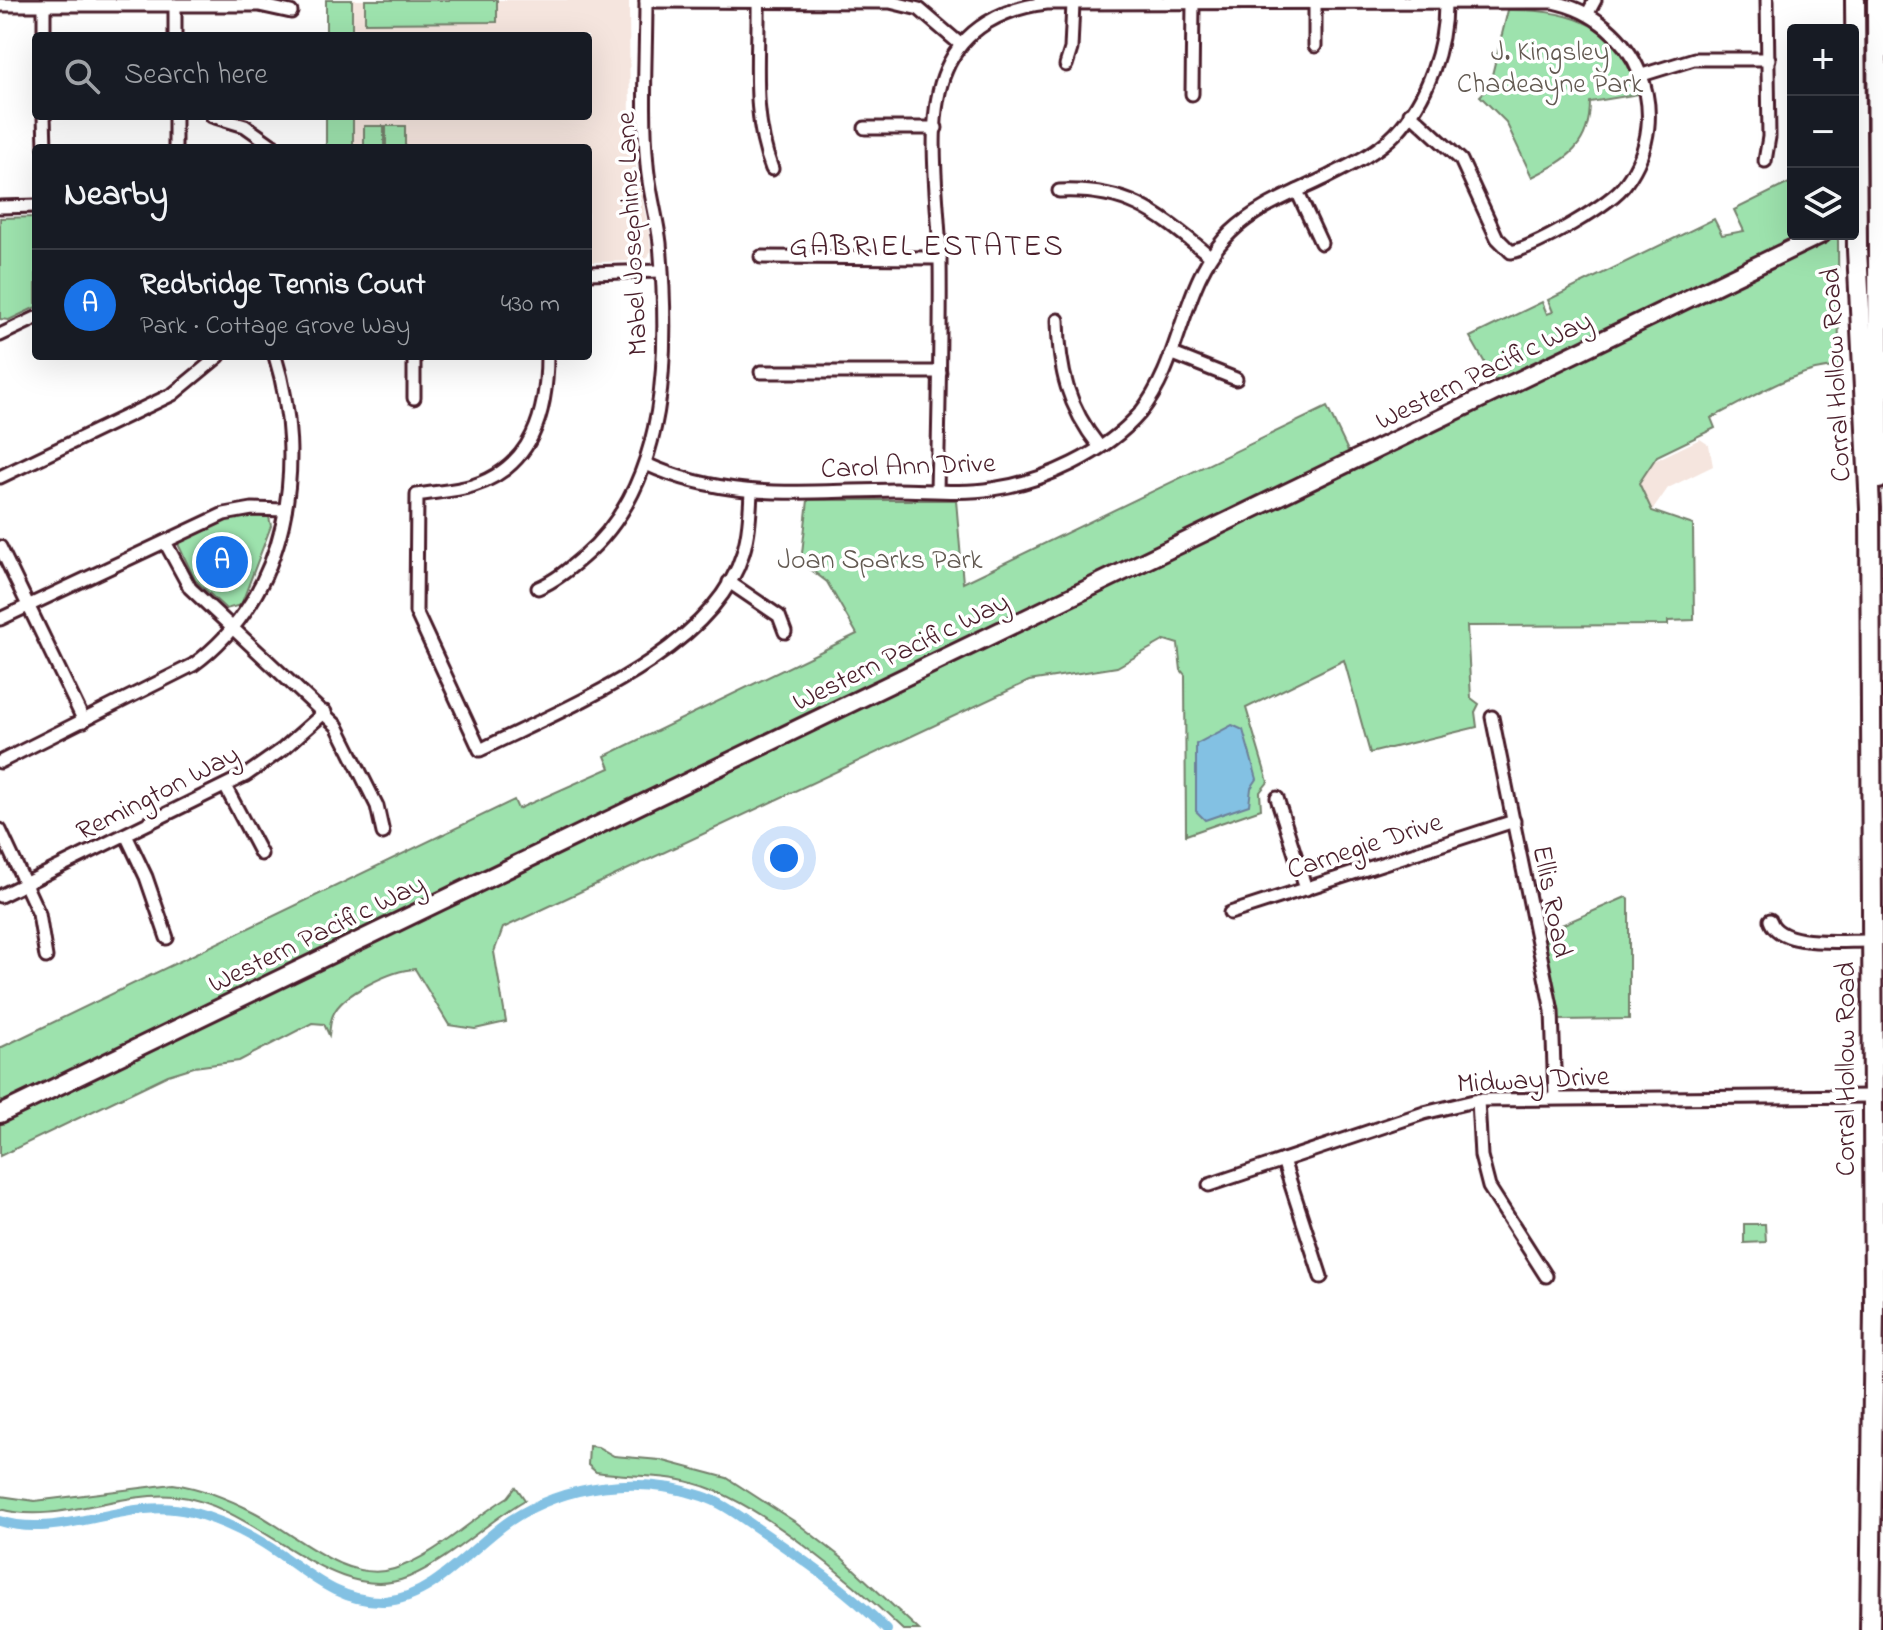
<!DOCTYPE html>
<meta charset="utf-8">
<style>
:root{--surface:#171b24;--page:#242831;--text:#f1f3f6;--muted:#9ea1a6;--line:#363941;--accent:#1a73e8}
body{margin:0;font-family:"Indie Flower",sans-serif;background:var(--page);color:var(--text)}
.controls{position:absolute;right:24px;top:24px;display:grid;overflow:hidden;border-radius:8px;box-shadow:0 8px 32px #0002}
.controls button{width:72px;height:72px;display:grid;place-items:center;padding:0;border:0;border-bottom:2px solid var(--line);background:var(--surface);color:var(--text);font:40px sans-serif}
.you{position:absolute;left:784px;top:858px;width:28px;height:28px;margin:-20px;border:6px solid #fff;border-radius:50%;background:#1a73e8;box-shadow:0 0 0 12px #1a73e833}
.badge{display:grid;place-items:center;width:52px;height:52px;border-radius:50%;background:var(--accent);color:#fff;font-size:26px;font-weight:700}
.pin{position:absolute;translate:-50% -50%;border:4px solid #fff;box-shadow:0 2px 8px #0006}
.list{margin:0;padding:0;list-style:none}
h2{display:flex;justify-content:space-between;align-items:center;height:104px;margin:0;padding:0 32px;font-size:34px}
h2 small{font-size:26px;font-weight:400;color:var(--muted)}
.list li{display:grid;grid-template-columns:52px 1fr auto;gap:24px;align-items:center;box-sizing:border-box;height:112px;padding:0 32px;border-top:2px solid var(--line)}
.list b{display:block;font-size:30px;white-space:nowrap}
.list p{margin:0;font-size:26px;white-space:nowrap;color:var(--muted)}
.list em{font-size:26px;font-style:normal;color:var(--muted)}
.icon{flex:none;width:44px;height:44px;fill:none;stroke:currentColor;stroke-width:2;stroke-linecap:round;stroke-linejoin:round}
.map{position:relative;flex:none;width:1883px;height:1630px;overflow:hidden}
.search{position:absolute;background:var(--surface);box-shadow:0 8px 32px #0002;left:32px;top:32px;width:560px;height:88px;display:flex;align-items:center;gap:20px;box-sizing:border-box;padding:0 28px;border-radius:8px;color:var(--muted);font-size:30px}
.panel{position:absolute;background:var(--surface);box-shadow:0 8px 32px #0002;left:32px;top:144px;width:560px;height:216px;border-radius:8px}
.map>svg:first-child{display:block}
</style>
<div class="map">
<svg width="1883" height="1630" viewBox="0 0 1883 1630">
<rect width="100%" height="100%" fill="#fff"/>
<filter id="ink" filterUnits="userSpaceOnUse"><feTurbulence type="fractalNoise" baseFrequency=".0125" numOctaves="2"/><feDisplacementMap in="SourceGraphic" scale="16" xChannelSelector="R" yChannelSelector="G"/><feConvolveMatrix kernelMatrix="1 2 1 2 8 2 1 2 1" color-interpolation-filters="sRGB"/></filter>
<g filter="url(#ink)">
<!-- built -->
<g fill="#f5e5de">
<polygon points="352,0 629,0 630,136 649,233 651,251 647,258 638,261 588,262 588,148 353,148 352,116 588,116 588,36 352,36"/>
<polygon points="1700,439 1709,445 1713,466 1668,488 1652,511 1639,483 1654,461"/>
</g>
<!-- green -->
<g fill="#9de2ad" stroke="#74806c" stroke-width="2">
<rect x="326" y="0" width="26" height="36"/>
<polygon points="365,0 497,0 497,22 365,23"/>
<path d="M 1508,10 C 1574,9 1619,25 1639,94 L 1590,102 C 1590,146 1568,159 1532,177 L 1506,122 L 1480,96 L 1489,87 Z"/>
<rect x="326" y="116" width="27" height="32"/>
<rect x="364" y="126" width="20" height="22"/>
<rect x="386" y="126" width="19" height="22"/>
<polygon points="1793,181 1793,234 1808,234 1497,384 1470,337 1542,302 1547,314 1553,312 1548,300 1714,219 1722,235 1744,231 1734,210"/>
<polygon points="36,217 36,307 9,320 0,319 0,218"/>
<path d="M 1834,235 L 1838,240 L 1839,367 C 1796,367 1749,400 1711,418 L 1715,428 L 1657,456 L 1639,483 L 1652,511 L 1693,525 L 1694,620 L 1668,621 L 1668,625 L 1467,626 L 1471,698 L 1479,704 L 1475,712 L 1477,727 L 1370,753 L 1344,660 L 1246,708 L 1268,782 L 1260,792 L 1261,809 L 1186,835 L 1185,675 L 1181,670 L 1178,644 L 1165,640 L 1117,667 L 1029,681 L 503,928 L 494,952 L 506,1022 L 475,1029 L 449,1025 L 415,969 C 392,970 341,994 333,1015 C 330,1021 330,1029 329,1035 L 324,1024 L 312,1023 L 239,1061 L 194,1067 L 168,1075 L 0,1156 L 0,1118 Z"/>
<polygon points="1327,407 1350,455 0,1108 0,1048 514,800 518,809 610,768 605,756 857,634 827,582 801,562 808,500 956,500 963,583"/>
<polygon points="234,516 269,517 271,526 241,605 226,609 195,580 178,544 215,521"/>
<polygon points="1626,897 1629,899 1629,1019 1560,1020 1543,933"/>
<polygon points="1744,1224 1765,1224 1766,1242 1744,1243"/>
<path d="M 589,1446 L 598,1447 L 614,1456 L 660,1460 L 727,1478 L 797,1523 L 842,1558 L 919,1630 L 903,1630 C 854,1583 758,1500 693,1483 C 661,1474 628,1477 596,1472 L 588,1465 Z"/>
<path d="M 173,1484 C 202,1488 229,1499 254,1512 C 294,1533 345,1584 394,1569 C 436,1556 471,1519 508,1497 L 516,1487 L 525,1500 C 485,1523 451,1559 409,1577 C 331,1609 259,1504 175,1496 C 117,1491 57,1525 0,1509 L 0,1496 L 35,1501 Z"/>
</g>
<!-- water -->
<polygon fill="#83c1e3" stroke="#6c8099" stroke-width="2" points="1232,725 1243,730 1257,779 1251,788 1249,805 1205,820 1196,811 1196,744"/>
<g fill="none" stroke-linecap="round" stroke-linejoin="round">
<!-- canal -->
<path stroke="#83c1e3" stroke-width="10" d="M 0,1521 C 62,1541 129,1495 191,1512 C 214,1518 237,1528 258,1540 C 300,1564 332,1603 385,1601 C 434,1598 473,1545 511,1520 C 566,1484 639,1475 702,1496 C 721,1502 738,1515 754,1526 C 801,1558 848,1590 887,1630"/>
<defs>
<g id="street">
<polyline points="646,1 890,2 919,9 960,44"/>
<path d="M 758,1 C 759,58 751,116 772,169"/>
<polyline points="0,5 259,5 291,12"/>
<polyline points="44,5 44,36"/>
<polyline points="175,5 175,36"/>
<polyline points="1588,13 1595,0"/>
<polyline points="1315,46 1315,2"/>
<polyline points="1066,65 1071,49 1073,3"/>
<polyline points="1642,75 1694,59 1769,59"/>
<polyline points="1192,94 1193,2"/>
<polyline points="44,116 45,148"/>
<polyline points="175,116 175,148"/>
<polyline points="212,116 245,126 276,148"/>
<polyline points="865,128 936,128"/>
<polyline points="1765,161 1769,137 1767,0"/>
<path d="M 1059,191 C 1130,188 1157,213 1210,256"/>
<polyline points="1297,191 1321,243"/>
<polyline points="0,207 36,206"/>
<polyline points="761,257 940,258"/>
<polyline points="588,273 661,271"/>
<path d="M 1058,320 C 1059,370 1068,407 1099,446"/>
<polyline points="0,335 36,318"/>
<polyline points="1173,354 1236,379"/>
<polyline points="414,356 414,398"/>
<path d="M 547,356 C 547,412 533,467 472,486 C 455,491 435,492 417,495 L 416,612 L 480,750 C 563,709 714,651 743,553 C 749,534 750,512 751,492"/>
<polyline points="761,372 940,372"/>
<path d="M 646,464 C 728,502 808,491 895,490 C 927,490 961,494 992,489 C 1043,482 1106,453 1140,413 C 1184,359 1180,281 1231,232 C 1258,206 1292,194 1325,178 C 1349,166 1377,153 1396,133 C 1428,99 1446,46 1445,0"/>
<polyline points="0,477 173,394 219,356"/>
<path d="M 937,490 C 939,412 941,335 940,258 C 939,203 924,120 946,70 C 964,28 1003,8 1047,3 L 1553,2 C 1636,19 1677,113 1626,183 C 1612,204 1536,247 1511,252 L 1497,238 L 1461,160 L 1410,113"/>
<polyline points="165,542 190,588 337,726 377,806 383,833"/>
<polyline points="0,547 84,721"/>
<polyline points="729,582 779,616 785,632"/>
<path d="M 538,588 C 555,581 569,569 583,557 C 670,483 669,349 660,243 C 657,217 649,191 647,165 C 642,111 646,54 646,0"/>
<polyline points="0,619 224,514 252,509 285,510"/>
<polyline points="1492,717 1552,1011 1555,1097"/>
<path d="M 0,762 L 193,665 C 289,595 308,464 275,356"/>
<polyline points="225,786 261,854"/>
<polyline points="1277,798 1306,889"/>
<polyline points="0,830 39,914 46,957"/>
<polyline points="126,835 146,877 167,938"/>
<polyline points="0,896 246,775 283,749 325,712"/>
<polyline points="1230,913 1514,821"/>
<path d="M 1770,920 C 1779,949 1845,940 1871,941"/>
<polyline points="1478,1100 1481,1156 1489,1187 1546,1276"/>
<polyline points="1283,1160 1321,1277"/>
<polyline points="1209,1185 1424,1113 1478,1100 1872,1096"/>
</g>
<polyline id="secondary" points="0,1114 1822,234"/>
<g id="primary">
<polyline points="1855,0 1857,250 1870,508 1874,1309 1870,1630"/>
<polyline points="1877,0 1879,479"/>
</g>
</defs>
<!-- street casing -->
<use href="#street" stroke="#4a1f2b" stroke-width="17"/>
<!-- secondary casing -->
<use href="#secondary" stroke="#4a1f2b" stroke-width="22"/>
<!-- primary casing -->
<use href="#primary" stroke="#4a1f2b" stroke-width="24"/>
<!-- street -->
<use href="#street" stroke="#fff" stroke-width="11"/>
<!-- secondary -->
<use href="#secondary" stroke="#fff" stroke-width="16"/>
<!-- primary -->
<use href="#primary" stroke="#fff" stroke-width="18"/>
</g>
</g>
<g text-anchor="middle" stroke-width="7" stroke-linejoin="round" paint-order="stroke">
<!-- park labels -->
<g font-size="28" fill="#635a52" stroke="#fff">
<text x="1550" y="60">J. Kingsley<tspan x="1550" dy="32">Chadeayne Park</tspan></text>
<text x="880" y="568">Joan Sparks Park</text>
</g>
<!-- street labels -->
<g font-size="28" fill="#4a1f2b" stroke="#fff">
<text transform="translate(630 234) rotate(-93)" y="10">Mabel Josephine Lane</text>
<text transform="translate(1483 369) rotate(-26)" y="10">Western Pacific Way</text>
<text transform="translate(1834 375) rotate(-93)" y="10">Corral Hollow Road</text>
<text transform="translate(908 464) rotate(-2)" y="10">Carol Ann Drive</text>
<text transform="translate(900 650) rotate(-26)" y="10">Western Pacific Way</text>
<text transform="translate(157 791) rotate(-27)" y="10">Remington Way</text>
<text transform="translate(1364 844) rotate(-18)" y="10">Carnegie Drive</text>
<text transform="translate(1554 901) rotate(79)" y="10">Ellis Road</text>
<text transform="translate(316 932) rotate(-26)" y="10">Western Pacific Way</text>
<text transform="translate(1844 1069) rotate(-90)" y="10">Corral Hollow Road</text>
<text transform="translate(1533 1078) rotate(-3)" y="10">Midway Drive</text>
</g>
<!-- neighbourhood labels -->
<g font-size="30" letter-spacing="2" fill="#4a1f2b" stroke="#fff">
<text x="927" y="255">GABRIEL ESTATES</text>
</g>
</g>
</svg>
<div class="controls">
<button>+</button>
<button>−</button>
<button><svg class="icon" aria-label="layers" viewBox="0 0 24 24"><path d="M12 4l9 5-9 5-9-5zM3 14l9 5 9-5"/></svg></button>
</div>
<div class="you"></div>
<div class="pin badge" style="left:222px;top:562px">A</div>
<div class="search"><svg class="icon" aria-label="search" viewBox="0 0 24 24"><circle cx="10" cy="10" r="6"/><path d="M15 15l6 6"/></svg>Search here</div>
<section class="panel">
<h2>Nearby<small></small></h2>
<ul class="list">
<li><span class="badge">A</span><div><b>Redbridge Tennis Court</b><p>Park · Cottage Grove Way</p></div><em>430 m</em></li>
</ul>
</section>
</div>
